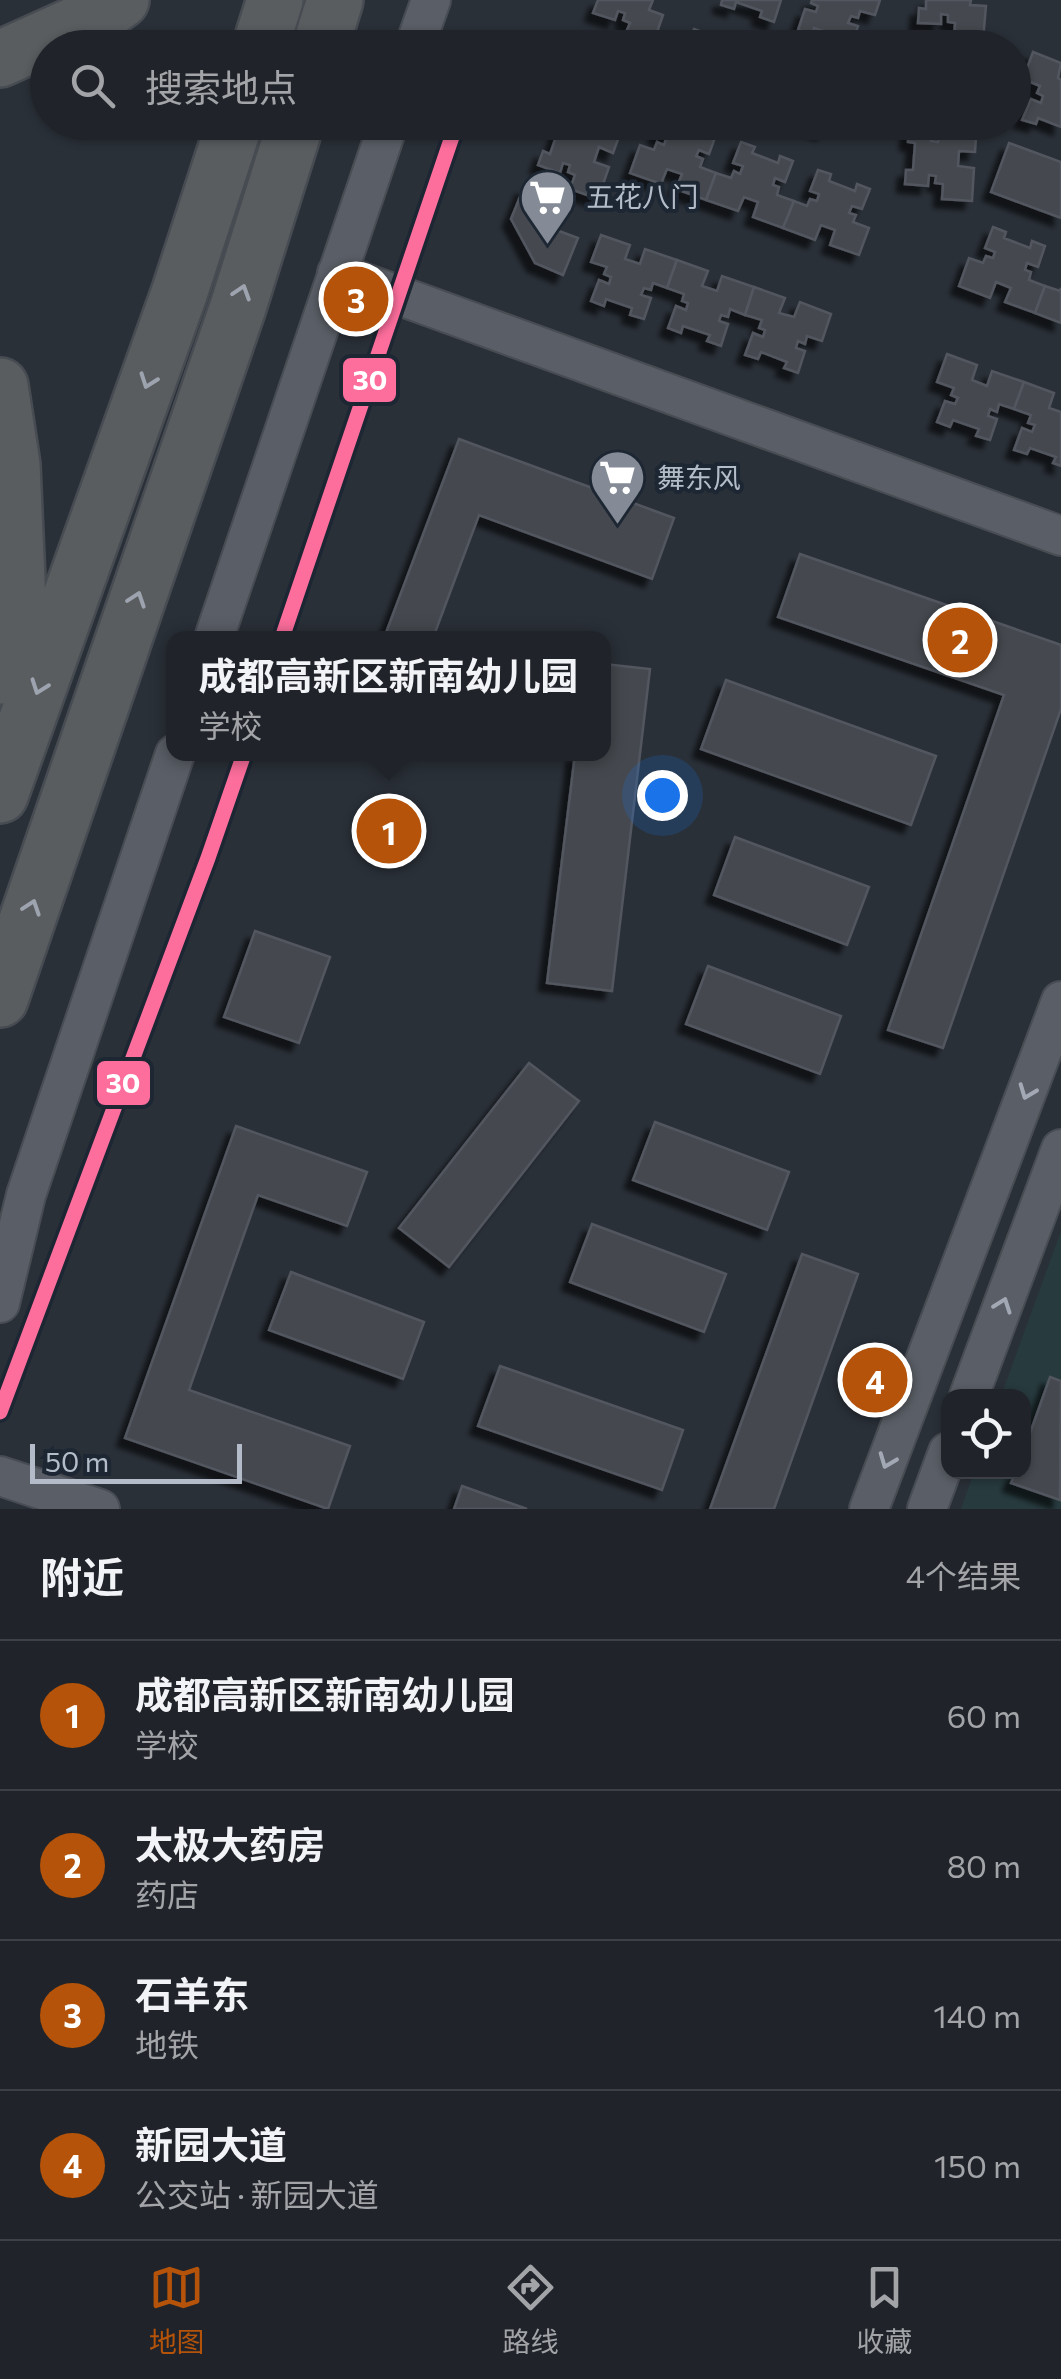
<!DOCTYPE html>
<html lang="zh">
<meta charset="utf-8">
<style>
:root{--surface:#20242a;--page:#282c32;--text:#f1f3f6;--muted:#a2a4a8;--line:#3d4147;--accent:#b45309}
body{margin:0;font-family:Commissioner,"Noto Sans SC",sans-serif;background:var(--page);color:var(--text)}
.controls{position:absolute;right:30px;bottom:30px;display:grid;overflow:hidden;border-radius:20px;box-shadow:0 2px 8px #0004}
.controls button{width:90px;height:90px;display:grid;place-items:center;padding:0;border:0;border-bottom:2px solid var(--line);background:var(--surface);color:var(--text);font:50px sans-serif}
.scale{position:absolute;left:30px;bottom:25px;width:212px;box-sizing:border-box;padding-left:10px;border:5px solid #b4bcc9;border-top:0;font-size:28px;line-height:35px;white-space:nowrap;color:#b4bcc9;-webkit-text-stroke:8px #1d2633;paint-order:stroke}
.you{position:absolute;left:662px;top:795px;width:35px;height:35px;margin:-25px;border:8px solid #fff;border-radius:50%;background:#1a73e8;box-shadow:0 0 0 15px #1a73e833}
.badge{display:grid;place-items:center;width:65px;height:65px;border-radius:50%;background:var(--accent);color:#fff;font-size:32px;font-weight:700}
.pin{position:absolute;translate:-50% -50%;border:5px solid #fff;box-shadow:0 2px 10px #0006}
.popup{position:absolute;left:166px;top:631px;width:445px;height:130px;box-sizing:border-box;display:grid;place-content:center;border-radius:20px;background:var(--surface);filter:drop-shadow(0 2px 8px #0005);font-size:32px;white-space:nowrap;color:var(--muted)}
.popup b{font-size:38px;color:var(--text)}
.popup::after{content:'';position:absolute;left:50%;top:100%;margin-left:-20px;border:20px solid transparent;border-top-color:var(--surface)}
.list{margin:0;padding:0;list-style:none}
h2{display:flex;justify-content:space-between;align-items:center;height:130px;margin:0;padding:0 40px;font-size:42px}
h2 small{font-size:32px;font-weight:400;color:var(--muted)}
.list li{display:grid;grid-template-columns:65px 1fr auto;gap:30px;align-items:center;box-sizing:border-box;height:150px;padding:0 40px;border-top:2px solid var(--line)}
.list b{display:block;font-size:38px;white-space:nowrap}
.list p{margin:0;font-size:32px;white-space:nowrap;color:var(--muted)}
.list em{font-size:32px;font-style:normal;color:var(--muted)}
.icon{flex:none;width:55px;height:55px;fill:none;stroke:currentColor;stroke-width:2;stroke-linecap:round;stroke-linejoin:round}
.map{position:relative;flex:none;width:1061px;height:1509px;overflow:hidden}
.search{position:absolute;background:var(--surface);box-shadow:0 2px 8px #0004;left:30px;right:30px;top:30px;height:110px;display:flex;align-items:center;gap:25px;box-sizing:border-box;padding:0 35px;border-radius:55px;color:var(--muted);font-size:38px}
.sheet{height:730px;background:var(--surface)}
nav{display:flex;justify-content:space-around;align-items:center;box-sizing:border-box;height:140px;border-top:2px solid var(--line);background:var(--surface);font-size:28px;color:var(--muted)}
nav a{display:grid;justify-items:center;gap:5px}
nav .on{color:var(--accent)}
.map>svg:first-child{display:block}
</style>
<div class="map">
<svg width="1061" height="1509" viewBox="0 0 1061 1509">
<defs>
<filter id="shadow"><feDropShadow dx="-8" dy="8" stdDeviation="2.5" flood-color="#0009"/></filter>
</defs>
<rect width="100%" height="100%" fill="#2a3038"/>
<!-- green -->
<polygon fill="#273a3e" points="1061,1231 1061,1509 961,1509 974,1472 1024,1472 1024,1396 1001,1396"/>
<!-- building -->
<g fill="#444950" stroke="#52575f" stroke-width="2.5" filter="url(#shadow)">
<polygon points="598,0 653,0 649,10 663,15 652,47 624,37 630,23 623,20 625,13 618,11 615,20 593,13"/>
<polygon points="722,0 781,0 774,22 760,17 762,11 736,2 734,9 721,5"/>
<polygon points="812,0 880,0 875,15 860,11 858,18 851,16 848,23 858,26 851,48 838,43 840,36 814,28 812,34 798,30 805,9 816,12 818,6 811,3"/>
<polygon points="926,0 971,0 970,5 986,6 983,40 954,38 955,23 948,22 948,15 941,14 941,24 918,23 919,8 926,9"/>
<polygon points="694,29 745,48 687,48"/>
<polygon points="584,37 606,45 605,48 580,48"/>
<polygon points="624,37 652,47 621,48"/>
<polygon points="954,38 983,40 982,48 953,48"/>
<polygon points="1033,52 1061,63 1058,78 1061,80 1061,127 1038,118 1036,124 1022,120 1031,99 1041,103 1043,96 1037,93 1040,86 1023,79"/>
<polygon points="554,122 578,122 575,131 581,133 584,127 591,129 593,122 624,123 613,153 599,147 594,162 609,167 598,199 570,189 575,175 568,172 570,165 563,163 560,173 538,165 543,151 550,154 559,128 552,126"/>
<polygon points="661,122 676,122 676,125 701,134 703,128 717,132 709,154 699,150 696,156 703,159 700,167 716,173 706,200 676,189 682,174 667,169 661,184 630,173 640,145 654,150 657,142 664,145 666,139 656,135"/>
<polygon points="798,122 827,122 824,132"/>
<polygon points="948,122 977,122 975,152 959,151 958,166 974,168 972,201 942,199 943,184 935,183 936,176 929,175 928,186 905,184 906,170 913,170 915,143 908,142 909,129 932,131 931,141 938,142 939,135 946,136"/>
<polygon points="741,142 755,147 752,153 778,163 780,156 793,161 785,182 775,178 773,185 779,187 777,195 794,201 783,228 753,217 758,202 744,197 738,211 706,200 716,173 731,178 734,171 740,174 743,166 733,163"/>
<polygon points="1009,143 1061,162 1061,218 991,192"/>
<polygon points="818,170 831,174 829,181 855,191 857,184 870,189 862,209 852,206 849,213 856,215 853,222 869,228 859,255 830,245 835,230 821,225 815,240 783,228 794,201 807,206 810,199 817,201 819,194 810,191"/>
<polygon points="524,187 558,201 548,227 578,238 563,275 535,263 511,219"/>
<polygon points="993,227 1006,232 1004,238 1030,248 1032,241 1045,246 1038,267 1027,263 1025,270 1031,272 1029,280 1045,286 1035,313 1005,302 1011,288 996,282 990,298 959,286 969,258 983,263 986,256 993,258 995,252 985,248"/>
<polygon points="601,235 630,245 625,259 640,264 645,249 677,260 667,288 653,283 651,290 644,288 641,295 651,298 644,319 630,315 632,308 606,299 604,306 591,301 599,280 609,284 611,277 604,274 607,267 591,262"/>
<polygon points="677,260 708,271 702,286 717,291 722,276 754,287 745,315 730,309 728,317 721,315 719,321 728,324 721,346 707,341 710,335 683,326 681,333 668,328 676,306 686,310 688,303 682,301 684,294 667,288"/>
<polygon points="1045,286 1060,291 1061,288 1061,323 1035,313"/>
<polygon points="754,287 785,298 779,313 794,317 800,302 831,314 822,341 807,336 805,344 798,341 796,348 805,351 798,373 784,368 787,362 761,352 758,359 745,355 753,333 763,337 765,330 759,328 762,320 745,315"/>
<polygon points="947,354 977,365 972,380 987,386 992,371 1024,382 1014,409 999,404 997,412 990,409 988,416 997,419 990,440 976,436 979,429 953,420 950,427 937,422 945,401 955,404 958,398 951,395 954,388 937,382"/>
<polygon points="1024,382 1054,393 1049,408 1061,412 1061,466 1053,463 1056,457 1030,448 1027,454 1014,450 1022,428 1032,432 1035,425 1028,423 1031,415 1014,409"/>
<polygon points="459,439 674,518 652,579 479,515 433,638 384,638"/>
<polygon points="800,554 1061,645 1061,709 943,1048 888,1030 1004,695 778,617"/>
<polygon points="604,664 650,669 612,991 547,983 575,754 604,754"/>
<polygon points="726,680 936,756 911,825 701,749"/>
<polygon points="735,837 869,887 847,945 714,895"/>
<polygon points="255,931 330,957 299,1043 224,1017"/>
<polygon points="708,966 841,1016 820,1074 686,1024"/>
<polygon points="529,1063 579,1101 449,1267 399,1228"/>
<polygon points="655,1122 789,1172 767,1230 633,1180"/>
<polygon points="236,1126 367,1172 347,1226 258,1195 189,1390 350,1446 328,1509 125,1438"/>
<polygon points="592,1224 726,1274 704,1332 570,1282"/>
<polygon points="802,1254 858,1274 774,1509 710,1509"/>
<polygon points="291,1272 424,1322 403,1379 269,1330"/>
<polygon points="500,1366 683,1430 662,1490 478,1426"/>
<polygon points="1050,1377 1061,1381 1060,1500 1011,1483 1016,1472 1024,1472 1024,1450"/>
<polygon points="462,1486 527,1509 454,1509"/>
</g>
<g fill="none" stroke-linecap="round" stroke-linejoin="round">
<defs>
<g id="minor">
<polyline points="414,48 431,0"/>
<polyline points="337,273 1061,536"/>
<polyline points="214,638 389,122"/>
<polyline points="0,1303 26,1195 175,754"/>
<polyline points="969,1396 1061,1149"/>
<polyline points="0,1476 100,1509"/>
<polyline points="869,1509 1061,1001"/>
<polyline points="927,1509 948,1452"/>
</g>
<g id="highway">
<polyline points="260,48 275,0"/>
<polyline points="320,48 335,0"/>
<polyline points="0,59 106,11 121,0"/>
<polyline points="0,386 12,465 18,603 0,676"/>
<polyline points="0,795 180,291 235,122"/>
<polyline points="0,999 238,307 296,122"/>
</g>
</defs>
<!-- minor casing -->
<use href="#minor" stroke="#484c53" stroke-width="42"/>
<!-- highway casing -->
<use href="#highway" stroke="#474c53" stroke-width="60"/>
<!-- minor -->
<use href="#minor" stroke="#5a5e66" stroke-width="38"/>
<!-- highway -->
<use href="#highway" stroke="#5a5d60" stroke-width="55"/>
<defs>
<g id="metro-1">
<polyline points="282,638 457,122"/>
<polyline points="0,1412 208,858 244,754"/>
</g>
</defs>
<!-- metro-1 casing -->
<use href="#metro-1" stroke="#1d2633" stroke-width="22"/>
<!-- metro-1 -->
<use href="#metro-1" stroke="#fd6e9d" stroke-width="15"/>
</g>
<!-- one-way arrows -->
<defs><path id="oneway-chevron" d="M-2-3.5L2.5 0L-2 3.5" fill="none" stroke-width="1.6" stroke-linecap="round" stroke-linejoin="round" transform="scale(2.5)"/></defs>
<g stroke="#9ea4af">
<use href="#oneway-chevron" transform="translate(242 292) rotate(-72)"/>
<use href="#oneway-chevron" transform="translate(148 381) rotate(110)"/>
<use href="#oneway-chevron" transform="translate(137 599) rotate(-71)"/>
<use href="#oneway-chevron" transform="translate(39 687) rotate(110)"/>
<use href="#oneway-chevron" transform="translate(32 907) rotate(-71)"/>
</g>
<g stroke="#a2a9b5">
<use href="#oneway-chevron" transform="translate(1027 1092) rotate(111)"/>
<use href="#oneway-chevron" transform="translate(1003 1305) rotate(-70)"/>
<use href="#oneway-chevron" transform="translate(887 1461) rotate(111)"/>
</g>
<!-- icons -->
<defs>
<symbol id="supermarket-pin" viewBox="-11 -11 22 30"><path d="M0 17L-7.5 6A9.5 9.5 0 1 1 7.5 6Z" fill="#848b96" stroke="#1d2633"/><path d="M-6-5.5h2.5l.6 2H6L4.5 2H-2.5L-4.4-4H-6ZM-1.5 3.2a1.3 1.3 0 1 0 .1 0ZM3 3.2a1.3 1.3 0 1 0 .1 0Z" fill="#fff"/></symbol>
</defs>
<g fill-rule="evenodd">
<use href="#supermarket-pin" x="516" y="166" width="63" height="86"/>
<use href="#supermarket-pin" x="586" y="446" width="63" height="86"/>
</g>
<g text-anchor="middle" stroke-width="8" stroke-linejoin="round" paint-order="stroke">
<!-- poi labels -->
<g font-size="28" fill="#b4bcc9" stroke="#1d2633" text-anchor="start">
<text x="586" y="207">五花八门</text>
<text x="657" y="488">舞东风</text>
</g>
</g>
<g stroke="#1d2633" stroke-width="4">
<rect x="341" y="356" width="57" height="48" rx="10" fill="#fd6e9d"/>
<rect x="95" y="1059" width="57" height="48" rx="10" fill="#fd6e9d"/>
</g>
<g font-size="28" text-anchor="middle" font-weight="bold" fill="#fff">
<text x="370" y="390">30</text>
<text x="123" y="1093">30</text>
</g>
</svg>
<div class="controls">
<button><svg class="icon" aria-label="locate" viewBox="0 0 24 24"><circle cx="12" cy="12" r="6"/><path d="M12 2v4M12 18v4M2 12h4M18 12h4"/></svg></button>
</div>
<div class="scale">50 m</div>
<div class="you"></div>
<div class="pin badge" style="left:389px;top:831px">1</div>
<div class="popup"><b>成都高新区新南幼儿园</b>学校</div>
<div class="pin badge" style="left:960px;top:640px">2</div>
<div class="pin badge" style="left:356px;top:299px">3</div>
<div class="pin badge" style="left:875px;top:1380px">4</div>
<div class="search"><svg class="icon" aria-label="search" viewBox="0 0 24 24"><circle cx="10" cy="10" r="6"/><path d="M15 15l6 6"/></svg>搜索地点</div>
</div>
<section class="sheet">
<h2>附近<small>4个结果</small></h2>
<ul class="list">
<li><span class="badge">1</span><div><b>成都高新区新南幼儿园</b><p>学校</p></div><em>60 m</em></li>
<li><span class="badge">2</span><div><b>太极大药房</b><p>药店</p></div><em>80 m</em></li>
<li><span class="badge">3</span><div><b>石羊东</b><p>地铁</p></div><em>140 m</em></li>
<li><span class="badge">4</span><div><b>新园大道</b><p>公交站 · 新园大道</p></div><em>150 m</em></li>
</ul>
</section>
<nav>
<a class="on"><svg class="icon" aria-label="map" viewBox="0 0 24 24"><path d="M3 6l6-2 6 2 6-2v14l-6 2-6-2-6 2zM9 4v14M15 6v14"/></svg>地图</a>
<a><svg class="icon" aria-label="directions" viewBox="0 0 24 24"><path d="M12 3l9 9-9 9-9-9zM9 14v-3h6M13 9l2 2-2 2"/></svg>路线</a>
<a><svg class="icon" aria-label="saved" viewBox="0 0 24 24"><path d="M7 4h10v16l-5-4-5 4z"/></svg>收藏</a>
</nav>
